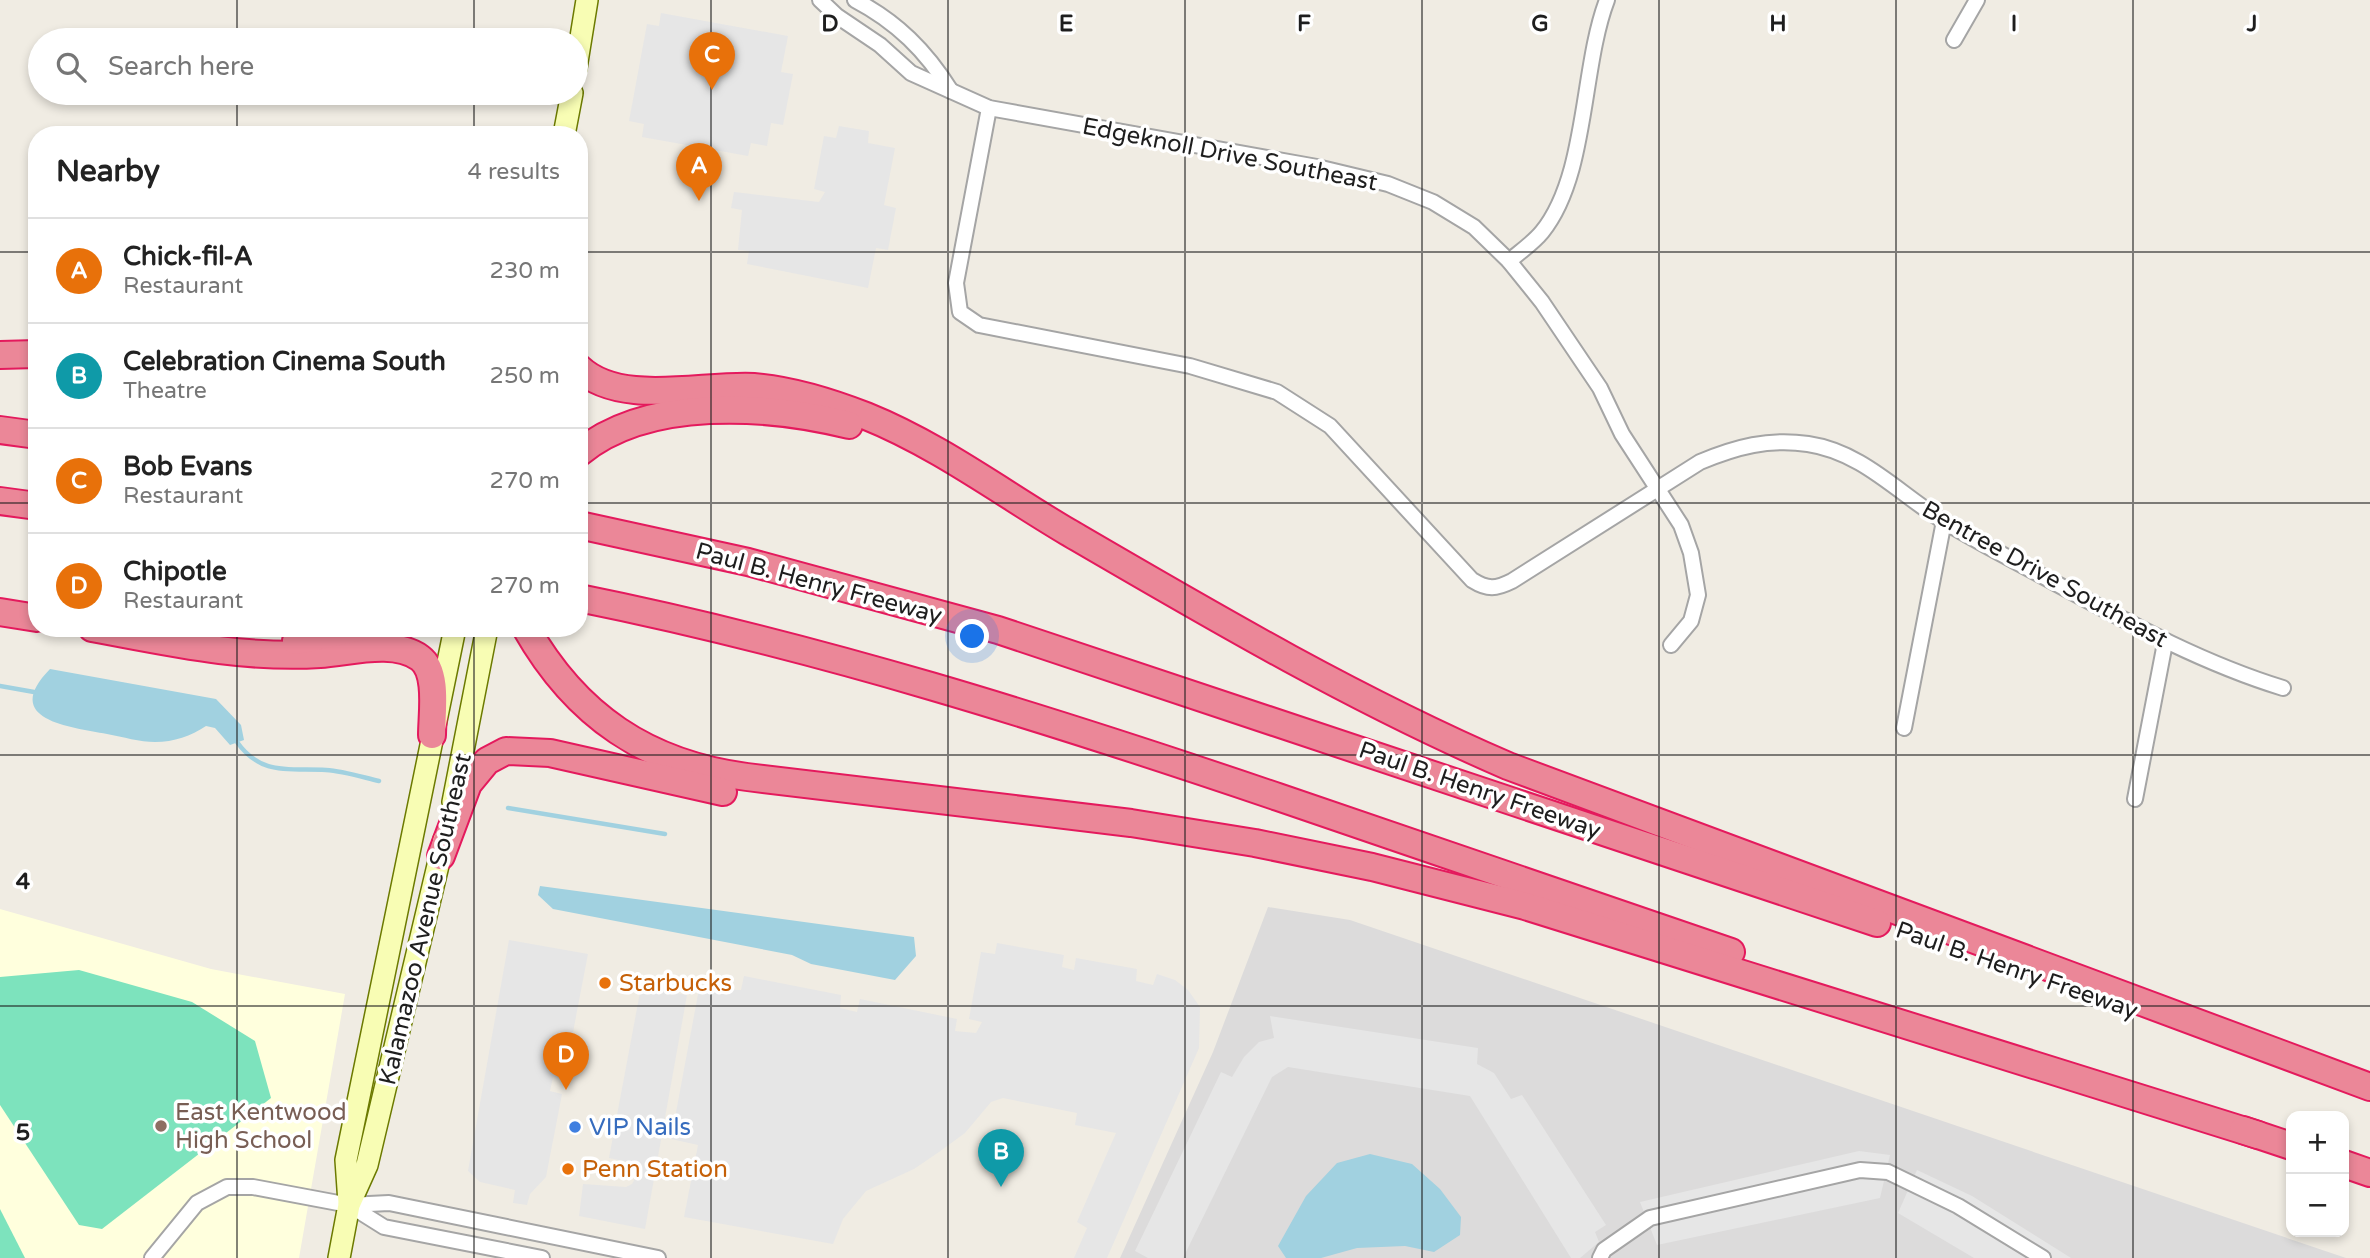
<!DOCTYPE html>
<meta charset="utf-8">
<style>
:root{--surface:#fff;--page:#f6f6f6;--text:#222;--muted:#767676;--line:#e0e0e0;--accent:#ea580c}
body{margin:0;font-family:"Varela Round",sans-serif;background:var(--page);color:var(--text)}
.controls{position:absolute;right:21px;bottom:21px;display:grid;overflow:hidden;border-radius:14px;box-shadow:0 4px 10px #0003}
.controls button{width:63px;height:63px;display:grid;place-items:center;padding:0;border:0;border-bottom:2px solid var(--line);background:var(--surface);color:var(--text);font:35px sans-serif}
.you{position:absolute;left:973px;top:637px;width:24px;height:24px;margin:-18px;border:5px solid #fff;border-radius:50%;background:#1a73e8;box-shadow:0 0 0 10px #1a73e833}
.badge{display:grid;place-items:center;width:46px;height:46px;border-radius:50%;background:var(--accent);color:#fff;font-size:23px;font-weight:700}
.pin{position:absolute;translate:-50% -58px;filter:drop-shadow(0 2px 4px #0008)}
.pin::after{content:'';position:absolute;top:37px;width:24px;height:21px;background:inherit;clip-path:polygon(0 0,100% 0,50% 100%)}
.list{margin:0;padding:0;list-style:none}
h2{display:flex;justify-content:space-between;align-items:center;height:91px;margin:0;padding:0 28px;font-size:30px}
h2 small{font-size:23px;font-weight:400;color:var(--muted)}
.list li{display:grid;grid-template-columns:46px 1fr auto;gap:21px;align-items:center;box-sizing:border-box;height:105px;padding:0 28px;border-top:2px solid var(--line)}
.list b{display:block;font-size:26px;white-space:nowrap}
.list p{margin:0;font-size:23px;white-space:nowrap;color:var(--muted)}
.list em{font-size:23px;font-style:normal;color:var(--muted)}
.icon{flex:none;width:38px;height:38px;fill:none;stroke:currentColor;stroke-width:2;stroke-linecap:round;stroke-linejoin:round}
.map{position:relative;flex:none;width:2370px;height:1258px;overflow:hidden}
.search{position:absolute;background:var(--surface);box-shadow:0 4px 10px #0003;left:28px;top:28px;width:560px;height:77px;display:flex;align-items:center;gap:18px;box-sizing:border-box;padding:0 24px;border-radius:38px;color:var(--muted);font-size:26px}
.panel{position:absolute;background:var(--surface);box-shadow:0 4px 10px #0003;left:28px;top:126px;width:560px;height:511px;border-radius:28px}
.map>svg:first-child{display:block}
</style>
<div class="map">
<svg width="2370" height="1258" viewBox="0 0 2370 1258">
<rect width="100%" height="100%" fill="#f0ece3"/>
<!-- residential -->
<polygon fill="#dcdbdb" points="1268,907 1350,920 2346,1258 1120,1258 1213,1052"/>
<!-- education -->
<polygon fill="#ffd" points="0,909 211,969 345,994 299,1258 0,1258"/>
<!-- pitch -->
<g fill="#7de3bd">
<polygon points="79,970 192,1002 255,1041 271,1098 102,1229 79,1225 0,1105 0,977"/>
<polygon points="0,1209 25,1258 0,1258"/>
</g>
<!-- parking -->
<g fill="#e6e6e6">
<polygon points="661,13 788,36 781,72 793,74 783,125 771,123 767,146 751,143 748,156 642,137 644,124 629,121 647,24 659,26"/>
<polygon points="839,126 869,131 868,143 895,148 884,205 896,208 888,250 876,248 868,288 747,264 749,251 738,250 742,210 731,208 734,192 819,202 825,192 814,189 824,136 836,138"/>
<polygon points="509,940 588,954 564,1079 553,1077 550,1091 562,1094 546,1177 530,1194 527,1205 513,1203 515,1190 480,1182 468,1171"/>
<polygon points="997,943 1064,955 1062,967 1074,970 1076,958 1137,969 1136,981 1153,985 1157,974 1175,980 1188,990 1200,1007 1199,1048 1107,1258 1074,1258 1087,1228 1077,1222 1116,1133 1075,1125 1077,1113 1003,1098 991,1102 965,1133 939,1152 914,1169 866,1191 843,1219 833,1244 684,1217 698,1145 671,1139 699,989 741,990 744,976 841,995 840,1008 857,1012 860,999 957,1019 955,1031 976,1033 982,1022 969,1019 981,952 995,954"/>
<polygon points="641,987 687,995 645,1229 579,1216 583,1184 626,1187 632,1184 637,1175 637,1164 609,1158"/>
<polygon points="1270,1016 1478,1048 1477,1064 1494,1073 1511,1099 1522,1095 1606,1225 1595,1232 1599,1242 1580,1258 1571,1258 1470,1096 1288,1067 1272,1077 1183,1258 1148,1258 1135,1251 1221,1072 1232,1077 1244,1057 1259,1042 1274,1038"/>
<polygon points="1859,1151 1890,1155 1880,1198 1657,1245 1640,1202"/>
<polygon points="1917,1170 1972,1196 2071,1258 1974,1258 1898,1213"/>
</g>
<!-- water -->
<g fill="#a1d1e0">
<path d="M 50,669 L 216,699 L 241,725 L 244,740 L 230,745 L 215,728 L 206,726 C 191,736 174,742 155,742 C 140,742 123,737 107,734 C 70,727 0,720 50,669 Z"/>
<polygon points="540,886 914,937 916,956 895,980 811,964 792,955 553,909 538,895"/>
<polygon points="1370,1154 1412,1164 1440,1189 1461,1217 1460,1235 1434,1252 1405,1246 1357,1248 1321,1258 1286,1258 1278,1246 1306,1196 1337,1163"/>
</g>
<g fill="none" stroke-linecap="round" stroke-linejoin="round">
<!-- stream -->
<g stroke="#a1d1e0" stroke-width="4.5">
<polyline points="0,686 34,692"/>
<path d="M 237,742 C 261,776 289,768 326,770 C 343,771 362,777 379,781"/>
<polyline points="508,808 665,834"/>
</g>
<defs>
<g id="street">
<polyline points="820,0 837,16 880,45 911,73 989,108 1317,167 1388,184 1433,202 1474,227 1509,261 1542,302 1600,388 1622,434 1681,525 1691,553 1698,595 1691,621 1671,645"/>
<path d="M 855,0 C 897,22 926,51 951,91"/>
<polyline points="1954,40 1977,0"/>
<path d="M 989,108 L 956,283 L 960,312 L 979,325 L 1190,366 L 1277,392 L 1330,426 L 1472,580 C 1488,590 1496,589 1512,581 L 1700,462 C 1736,447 1769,438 1808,444 C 1863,452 1900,495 1945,522 C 1981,544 2019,563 2057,584 C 2131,624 2202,663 2283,688"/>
<path d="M 1509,261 C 1520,252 1533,243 1542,232 C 1588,175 1581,68 1607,0"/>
<polyline points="1904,728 1944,521"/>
<polyline points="2135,799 2165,643"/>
<polyline points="349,1205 384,1227 542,1258"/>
<polyline points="152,1258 197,1203 227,1187 253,1187 349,1205 389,1203 658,1258"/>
<polyline points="1600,1258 1604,1250 1650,1218 1860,1170 1888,1172 1958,1206 2043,1258"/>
</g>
<g id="secondary">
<polyline points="576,68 587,0"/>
<polyline points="564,135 572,93"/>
<polyline points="453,802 487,628"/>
<polyline points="349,1203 346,1160 455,628"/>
<polyline points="339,1258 349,1205 367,1165 444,840"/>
</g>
<g id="highway">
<polyline points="0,355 37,354"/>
<path d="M 579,368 C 620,407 701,384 754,387 C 793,390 830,402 866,416 C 938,445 1002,493 1068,532 C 1212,616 1355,700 1508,766 L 2370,1087"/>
<polyline points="0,430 37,435"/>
<path d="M 579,453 C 648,396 768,405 849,425"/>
<polyline points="0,501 37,506"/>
<polyline points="579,525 748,562 998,630 1877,923"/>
<path d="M 579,598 C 817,646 1048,719 1278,797 C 1429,848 1580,900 1731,952"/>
<polyline points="0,612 37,618"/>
<path d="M 92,628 C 168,642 242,659 320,654 C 350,652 394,639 420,658 C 439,672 432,714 432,735"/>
<path d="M 526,628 C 576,716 647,764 747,777 L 1131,823 L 1255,843 L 1372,867 L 1525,906 L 2258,1135"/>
<polyline points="296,641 358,628"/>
<polyline points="441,856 468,784 487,761 506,751 550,753 723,792"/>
<polyline points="2243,1130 2291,1146"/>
<polyline points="2344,1164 2370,1173"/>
</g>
</defs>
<!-- street casing -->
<use href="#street" stroke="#a5a5a5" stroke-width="18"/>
<!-- secondary casing -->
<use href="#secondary" stroke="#6c7a00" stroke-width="24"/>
<!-- highway casing -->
<use href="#highway" stroke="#e41a5d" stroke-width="30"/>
<!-- street -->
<use href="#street" stroke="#fff" stroke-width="14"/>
<!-- secondary -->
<use href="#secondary" stroke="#f8fdb4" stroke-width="21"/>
<!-- highway -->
<use href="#highway" stroke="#eb8798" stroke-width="26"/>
</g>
<!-- grid -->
<path fill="none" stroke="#1e1e1e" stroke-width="2" stroke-opacity="0.55" d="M 237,0 L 237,40M 474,0 L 474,40M 711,0 L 711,1258M 948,0 L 948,1258M 1185,0 L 1185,1258M 1422,0 L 1422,1258M 1659,0 L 1659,1258M 1896,0 L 1896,1258M 2133,0 L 2133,1258M 237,93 L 237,135M 474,93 L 474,135M 0,252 L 37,252M 579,252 L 2370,252M 0,503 L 37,503M 579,503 L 2370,503M 237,628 L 237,1258M 474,628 L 474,1258M 0,755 L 2370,755M 0,1006 L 2370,1006"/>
<!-- markers -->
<g fill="#e8710a" stroke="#fff" stroke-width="2.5">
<circle cx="605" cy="983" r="7"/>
<circle cx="568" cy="1169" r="7"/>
</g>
<circle fill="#8d6e63" stroke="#fff" stroke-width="2.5" cx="161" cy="1126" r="7"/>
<circle fill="#3f7fe0" stroke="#fff" stroke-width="2.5" cx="575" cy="1127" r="7"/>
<g text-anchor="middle" stroke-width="7" stroke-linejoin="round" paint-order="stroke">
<!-- street labels -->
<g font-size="24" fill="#1e1e1e" stroke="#fff">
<text transform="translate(1230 154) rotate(11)" y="8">Edgeknoll Drive Southeast</text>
<text transform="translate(2045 574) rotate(29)" y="8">Bentree Drive Southeast</text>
<text transform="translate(819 583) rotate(15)" y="8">Paul B. Henry Freeway</text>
<text transform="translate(1480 790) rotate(19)" y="8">Paul B. Henry Freeway</text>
<text transform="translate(425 919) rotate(-77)" y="8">Kalamazoo Avenue Southeast</text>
<text transform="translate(2017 970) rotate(19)" y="8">Paul B. Henry Freeway</text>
</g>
<!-- food labels -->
<g font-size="24" fill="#c56008" stroke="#fff" text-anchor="start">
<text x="619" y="991">Starbucks</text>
<text x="582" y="1177">Penn Station</text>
</g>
<!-- education labels -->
<g font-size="24" fill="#785e54" stroke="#fff" text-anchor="start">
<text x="175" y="1120">East Kentwood<tspan x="175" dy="28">High School</tspan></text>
</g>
<!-- shop labels -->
<g font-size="24" fill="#366cbe" stroke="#fff" text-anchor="start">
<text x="589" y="1135">VIP Nails</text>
</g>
</g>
<g font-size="23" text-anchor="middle" font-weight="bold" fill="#1e1e1e" stroke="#fff" stroke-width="7" stroke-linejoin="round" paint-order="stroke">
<text x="830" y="31">D</text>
<text x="1066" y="31">E</text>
<text x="1304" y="31">F</text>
<text x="1540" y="31">G</text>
<text x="1778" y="31">H</text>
<text x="2014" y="31">I</text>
<text x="2252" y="31">J</text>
<text x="23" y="889">4</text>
<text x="23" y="1140">5</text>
</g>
</svg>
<div class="controls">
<button>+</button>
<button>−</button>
</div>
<div class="you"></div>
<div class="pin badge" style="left:699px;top:201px;background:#e8710a">A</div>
<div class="pin badge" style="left:1001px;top:1187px;background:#0f9aa8">B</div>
<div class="pin badge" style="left:712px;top:90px;background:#e8710a">C</div>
<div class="pin badge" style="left:566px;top:1090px;background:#e8710a">D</div>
<div class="search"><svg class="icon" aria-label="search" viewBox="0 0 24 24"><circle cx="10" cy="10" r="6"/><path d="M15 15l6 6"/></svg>Search here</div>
<section class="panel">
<h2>Nearby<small>4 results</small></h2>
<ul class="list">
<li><span class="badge" style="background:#e8710a">A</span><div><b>Chick-fil-A</b><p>Restaurant</p></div><em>230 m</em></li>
<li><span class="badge" style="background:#0f9aa8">B</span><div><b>Celebration Cinema South</b><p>Theatre</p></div><em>250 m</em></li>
<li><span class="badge" style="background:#e8710a">C</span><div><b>Bob Evans</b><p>Restaurant</p></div><em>270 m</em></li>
<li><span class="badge" style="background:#e8710a">D</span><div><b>Chipotle</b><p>Restaurant</p></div><em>270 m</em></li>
</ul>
</section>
</div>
